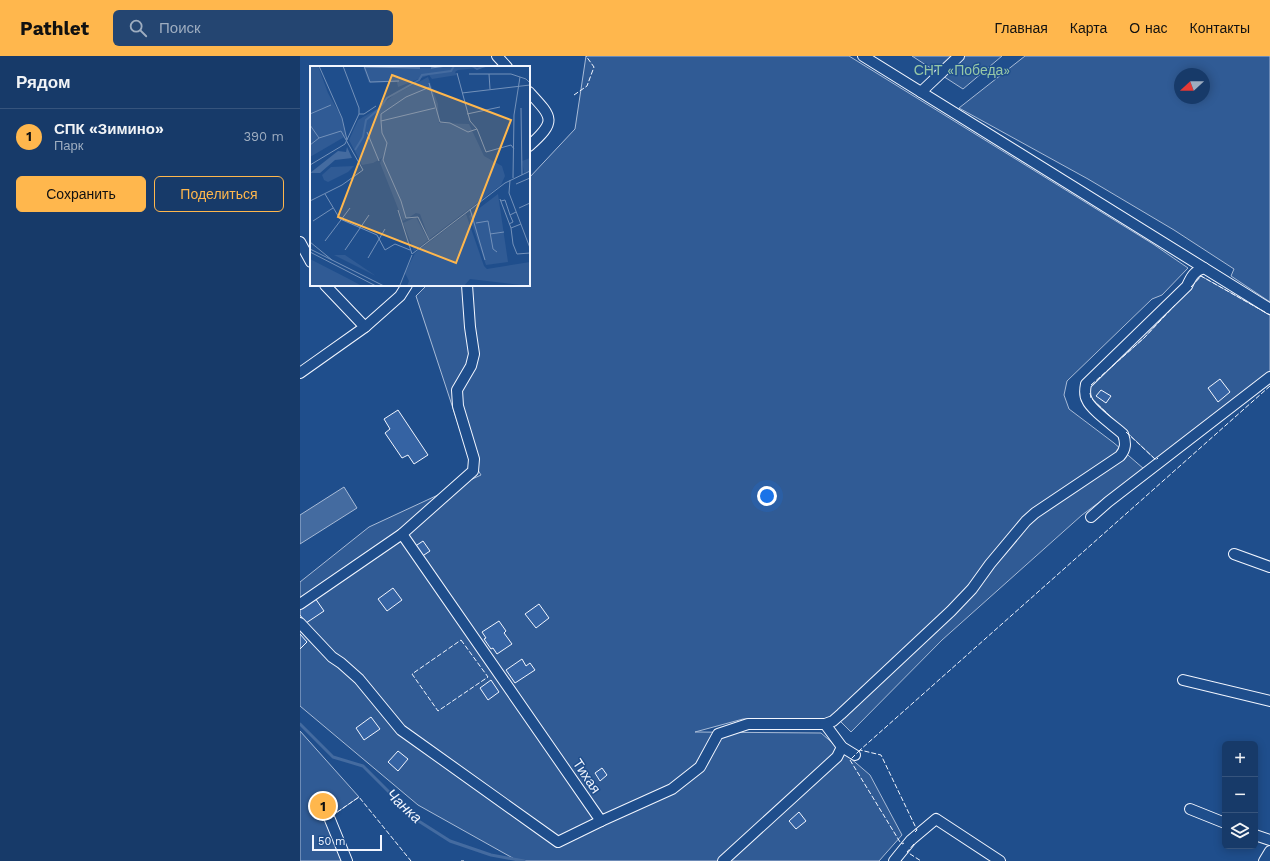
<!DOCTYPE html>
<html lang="ru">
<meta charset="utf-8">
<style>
:root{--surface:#173a69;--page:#244571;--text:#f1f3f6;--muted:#9eadc0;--line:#36547d;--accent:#ffb74d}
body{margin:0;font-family:"Work Sans",sans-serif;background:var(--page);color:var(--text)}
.controls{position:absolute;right:12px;bottom:12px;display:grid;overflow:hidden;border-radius:6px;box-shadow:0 2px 10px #0003}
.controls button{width:36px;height:36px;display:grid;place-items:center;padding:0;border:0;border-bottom:1px solid var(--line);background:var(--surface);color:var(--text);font:20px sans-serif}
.compass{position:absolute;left:874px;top:12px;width:36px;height:36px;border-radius:50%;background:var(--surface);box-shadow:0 2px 10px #0003;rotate:249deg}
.scale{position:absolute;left:12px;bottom:10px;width:70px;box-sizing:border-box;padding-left:4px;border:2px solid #f2f6ff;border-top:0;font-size:11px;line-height:14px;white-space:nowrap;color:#f2f6ff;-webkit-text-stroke:3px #1f4e8c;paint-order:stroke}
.you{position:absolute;left:467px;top:440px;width:14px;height:14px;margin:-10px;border:3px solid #fff;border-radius:50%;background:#1a73e8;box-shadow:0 0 0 6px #1a73e833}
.badge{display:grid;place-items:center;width:26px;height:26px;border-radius:50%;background:var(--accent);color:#111;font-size:13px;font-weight:700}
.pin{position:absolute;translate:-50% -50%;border:2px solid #fff;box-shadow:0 1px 4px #0006}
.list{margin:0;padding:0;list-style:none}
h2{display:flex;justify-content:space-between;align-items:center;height:52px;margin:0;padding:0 16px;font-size:17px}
h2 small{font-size:13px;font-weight:400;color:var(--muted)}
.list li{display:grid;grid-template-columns:26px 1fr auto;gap:12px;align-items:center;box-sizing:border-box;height:56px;padding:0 16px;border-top:1px solid var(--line)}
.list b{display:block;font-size:15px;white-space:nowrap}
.list p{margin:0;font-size:13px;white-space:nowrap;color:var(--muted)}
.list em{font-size:13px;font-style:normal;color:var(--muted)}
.actions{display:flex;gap:8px;padding:12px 16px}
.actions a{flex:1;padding:9px 0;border:1px solid var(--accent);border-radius:6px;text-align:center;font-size:14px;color:var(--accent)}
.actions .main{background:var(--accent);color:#111}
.icon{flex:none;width:22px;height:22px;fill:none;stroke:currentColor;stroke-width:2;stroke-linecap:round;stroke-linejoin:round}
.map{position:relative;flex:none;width:970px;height:805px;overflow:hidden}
header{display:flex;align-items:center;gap:24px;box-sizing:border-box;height:56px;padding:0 20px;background:var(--accent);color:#111}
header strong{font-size:19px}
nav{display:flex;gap:22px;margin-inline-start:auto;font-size:14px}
.search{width:280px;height:36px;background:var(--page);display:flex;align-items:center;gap:10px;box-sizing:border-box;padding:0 14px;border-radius:6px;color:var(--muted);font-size:15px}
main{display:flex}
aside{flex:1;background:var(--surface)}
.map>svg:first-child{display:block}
</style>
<header>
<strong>Pathlet</strong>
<div class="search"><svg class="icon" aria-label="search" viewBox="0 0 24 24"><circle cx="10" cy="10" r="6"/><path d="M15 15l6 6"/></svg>Поиск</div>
<nav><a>Главная</a><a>Карта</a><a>О нас</a><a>Контакты</a></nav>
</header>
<main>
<aside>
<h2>Рядом<small></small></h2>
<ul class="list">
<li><span class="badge">1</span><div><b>СПК «Зимино»</b><p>Парк</p></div><em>390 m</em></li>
</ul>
<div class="actions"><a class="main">Сохранить</a><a>Поделиться</a></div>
</aside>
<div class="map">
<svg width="970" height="805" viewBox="0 0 970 805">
<rect width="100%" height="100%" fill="#1f4e8c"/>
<!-- built -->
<g fill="#305b95" stroke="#a8bbd7" fill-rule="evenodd">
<polygon points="286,0 549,0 853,188 888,212 862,239 852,243 767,325 764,339 769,353 814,387 844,413 782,459 642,584 551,676 540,665 443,663 395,676 521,677 570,719 602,779 579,805 218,805 118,749 0,650 0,526 69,471 181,419 168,398 116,240 127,229 229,229 229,122 275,73"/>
<polygon points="612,0 702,0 663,33"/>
<path d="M 725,0 L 970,0 L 970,246 L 931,220 L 934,213 L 874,174 L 788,123 L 659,52 ZM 880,18 L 904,18 L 904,42 L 880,42 Z"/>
<polygon points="901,220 970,259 970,315 955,328 856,404 791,342 789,334 791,329 844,282"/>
<polygon points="0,675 59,741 33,759 52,805 0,805"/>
</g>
<!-- water -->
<polygon fill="#446ba0" stroke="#a8bbd7" points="44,431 57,452 0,488 0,459"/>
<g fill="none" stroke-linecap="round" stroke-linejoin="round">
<!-- stream -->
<polyline stroke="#446ba0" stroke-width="3" points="0,668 33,701 63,710 117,764 150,785 191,799 224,805"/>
</g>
<!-- building -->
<g fill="#3563a3" stroke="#f2f6ff">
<polygon points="920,323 930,336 918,346 908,332"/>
<polygon points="801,334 811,340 806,347 796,340"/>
<polygon points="98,354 128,399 114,408 108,399 102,402 85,377 90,373 84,363"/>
<polygon points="123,485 130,495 121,501 114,491"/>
<polygon points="93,532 102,544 87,555 78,543"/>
<polygon points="15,542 24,555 6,567 0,559 0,553"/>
<polygon points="239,548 249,562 236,572 225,558"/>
<polygon points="199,565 206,575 204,577 212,588 197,598 193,592 191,593 184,583 186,582 182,576"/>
<polygon points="0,578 7,586 0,593"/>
<polygon points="222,603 226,610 230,607 235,614 215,627 206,614"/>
<polygon points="191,624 199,636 188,644 180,632"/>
<polygon points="71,661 80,673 64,684 56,672"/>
<polygon points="98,695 108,703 98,715 88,706"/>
<polygon points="302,712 307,719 300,725 295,717"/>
<polygon points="499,756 506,765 496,773 489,765"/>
</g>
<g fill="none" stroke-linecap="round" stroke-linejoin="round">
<defs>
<g id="minor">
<polyline points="197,0 207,11"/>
<polyline points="563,0 970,253"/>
<path d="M 229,36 C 253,62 257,65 229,90"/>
<polyline points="621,36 659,0"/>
<polyline points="0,186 11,206"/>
<polyline points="25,229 65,271"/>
<polyline points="0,317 65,271 100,240 107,229"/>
<polyline points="791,461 808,446 970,321"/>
<path d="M 102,478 L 301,765 L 372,733 L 400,711 L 418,678 L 448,668 L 525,668 L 533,665 L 541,658 L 651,555 L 672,533 L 690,508 L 726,465 L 735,457 L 820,400 C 826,393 826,387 823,378 C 814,370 791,354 787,344 C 784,339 785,333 786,328 L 887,230 C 891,221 894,215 904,212"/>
<polyline points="934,498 970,511"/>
<polyline points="0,548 102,478 173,415 174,403 158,350 157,334 171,310 174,298 170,271 167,229"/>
<polyline points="0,567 32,601 41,607 59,623 101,674 258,786 301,765"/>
<polyline points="883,624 970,645"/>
<polyline points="525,668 542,691 555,699"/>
<polyline points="24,749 47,805"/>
<polyline points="890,753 925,767"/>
<polyline points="955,779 970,784"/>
<polyline points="423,805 537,701 542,691"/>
<polyline points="594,805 611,784 636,763 700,805"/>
<polyline points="964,805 970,795"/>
</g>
</defs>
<!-- minor casing -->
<use href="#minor" stroke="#f2f6ff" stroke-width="12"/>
<!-- minor -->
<use href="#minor" stroke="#1f4e8c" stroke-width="10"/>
<!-- fence -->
<g stroke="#f2f6ff" stroke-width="1" stroke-dasharray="5 2" stroke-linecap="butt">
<polyline points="274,39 287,30 294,11 286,0"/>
<polyline points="891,231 901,220 970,259"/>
<polyline points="791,329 844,282 875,249"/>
<polyline points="790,337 791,342 813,363"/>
<polyline points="826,376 856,404 858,402"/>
<polygon points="161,584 188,621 138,655 112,618"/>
<polyline points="560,694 550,704 600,786 602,788 604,787"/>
<polyline points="34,761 33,759 59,741 111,805"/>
<polyline points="615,776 617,774 581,699 560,694 970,330"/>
<polyline points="614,788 607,796 621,805"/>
<polyline points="161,805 164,805"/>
</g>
</g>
<g text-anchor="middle" stroke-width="3" stroke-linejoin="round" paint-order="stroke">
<!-- park labels -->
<g font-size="14" fill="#97c8a6" stroke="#1f4e8c">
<text x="662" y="19">СНТ «Победа»</text>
</g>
<!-- street labels -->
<g font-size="14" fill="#f2f6ff" stroke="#1f4e8c">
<text transform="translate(287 720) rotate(56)" y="5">Тихая</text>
</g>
<!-- water labels -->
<g font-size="15" font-style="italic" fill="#f2f6ff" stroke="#1f4e8c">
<text transform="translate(104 750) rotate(43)" y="5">Чанка</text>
</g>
</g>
<!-- overview -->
<g transform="translate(10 10)">
<rect width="220" height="220" fill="#1f4e8c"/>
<path d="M 0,0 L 8,0 L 18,27 L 32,52 L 36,70 L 0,91 ZM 53,0 L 189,0 L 148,4 L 145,6 L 147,9 L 122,13 L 119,9 L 88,21 L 87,16 L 59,17 ZM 118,11 L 128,38 L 129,57 L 159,58 L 174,90 L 192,100 L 195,110 L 191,119 L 119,173 L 110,148 L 106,147 L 93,155 L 70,97 L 79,76 L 72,92 L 63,97 L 52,99 L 39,74 L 48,54 L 67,43 L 84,29 ZM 220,92 L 220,105 L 214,107 L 212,95 ZM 44,100 L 38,106 L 18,116 L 14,114 L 12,109 L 21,101 ZM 188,128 L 198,196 L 176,199 L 159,150 ZM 156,148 L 174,200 L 177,203 L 220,196 L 220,220 L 160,213 L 154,220 L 97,220 L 99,215 L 95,207 L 105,187 ZM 106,151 L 118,174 L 104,185 L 93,157 ZM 24,189 L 35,189 L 66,210 ZM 0,193 L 39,213 L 52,220 L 0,220 Z" fill="#305b95"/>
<path d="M 37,81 L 42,92 L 25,94 L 10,107 L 0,107 L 28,85 L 36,86 Z" fill="#446ba0"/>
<path fill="none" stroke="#446ba0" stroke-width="2" d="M 162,0 L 167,3 L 175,0M 45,84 L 53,71 L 56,54 L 69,43 L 77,32 L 109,14 L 112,9 L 141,5 L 144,0"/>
<path fill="none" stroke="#7391ba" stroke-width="1" d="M 9,0 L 32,52 L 37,74M 54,0 L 60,16 L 89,15M 55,1 L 110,2M 121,2 L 137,0M 147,7 L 160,55 L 167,63 L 176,86 L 201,79 L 204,83M 159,8 L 201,8 L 216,13 L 220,17M 179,8 L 180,23M 119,17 L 130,56 L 140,57 L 158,66 L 167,63M 152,27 L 220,19M 211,42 L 212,109M 0,48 L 21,39M 49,48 L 54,48 L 66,40M 157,48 L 190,41M 71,55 L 71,48 L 96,31 L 120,21M 0,59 L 9,72M 57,66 L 69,95M 0,79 L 9,72 L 31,65 L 53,104 L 32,119 L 0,135M 73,94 L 91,135 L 96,152 L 108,151 L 119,174M 73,94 L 77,77 L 72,67 L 71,55 L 125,42M 0,99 L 35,78 L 49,48 L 49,42 L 33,0M 203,112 L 204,49 L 210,11M 200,114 L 199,127 L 220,182M 206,118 L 220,112M 15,128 L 30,153 L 67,169 L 75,184 L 85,178 L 100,184M 190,133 L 201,162M 191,135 L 195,134 L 200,149M 209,142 L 220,137M 160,143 L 175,194M 88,144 L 102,188 L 195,117 L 220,105M 3,155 L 23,142M 166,157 L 178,155 L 183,183 L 187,186M 199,158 L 203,156 L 200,149 L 206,146M 211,158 L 201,162 L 203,178 L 207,188 L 220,187M 180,168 L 194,166M 15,175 L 40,142M 0,176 L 22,194M 0,183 L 74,220M 35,184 L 59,149M 0,186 L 66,220M 58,192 L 75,163M 90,219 L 102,189"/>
<path fill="#ffb74d" fill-opacity="0.15" stroke="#ffb74d" stroke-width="2" d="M 82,9 L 201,54 L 146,197 L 28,151 Z"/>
<rect width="220" height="220" fill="none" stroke="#f2f6ff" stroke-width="2"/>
</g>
</svg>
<div class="controls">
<button>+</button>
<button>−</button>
<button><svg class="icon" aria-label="layers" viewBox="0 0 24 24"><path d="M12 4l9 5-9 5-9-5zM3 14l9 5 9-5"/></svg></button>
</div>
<svg class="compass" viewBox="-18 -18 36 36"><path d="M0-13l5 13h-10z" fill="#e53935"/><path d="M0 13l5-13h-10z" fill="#9eadc0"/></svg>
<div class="scale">50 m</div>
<div class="you"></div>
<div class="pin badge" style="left:23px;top:750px">1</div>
</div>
</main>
